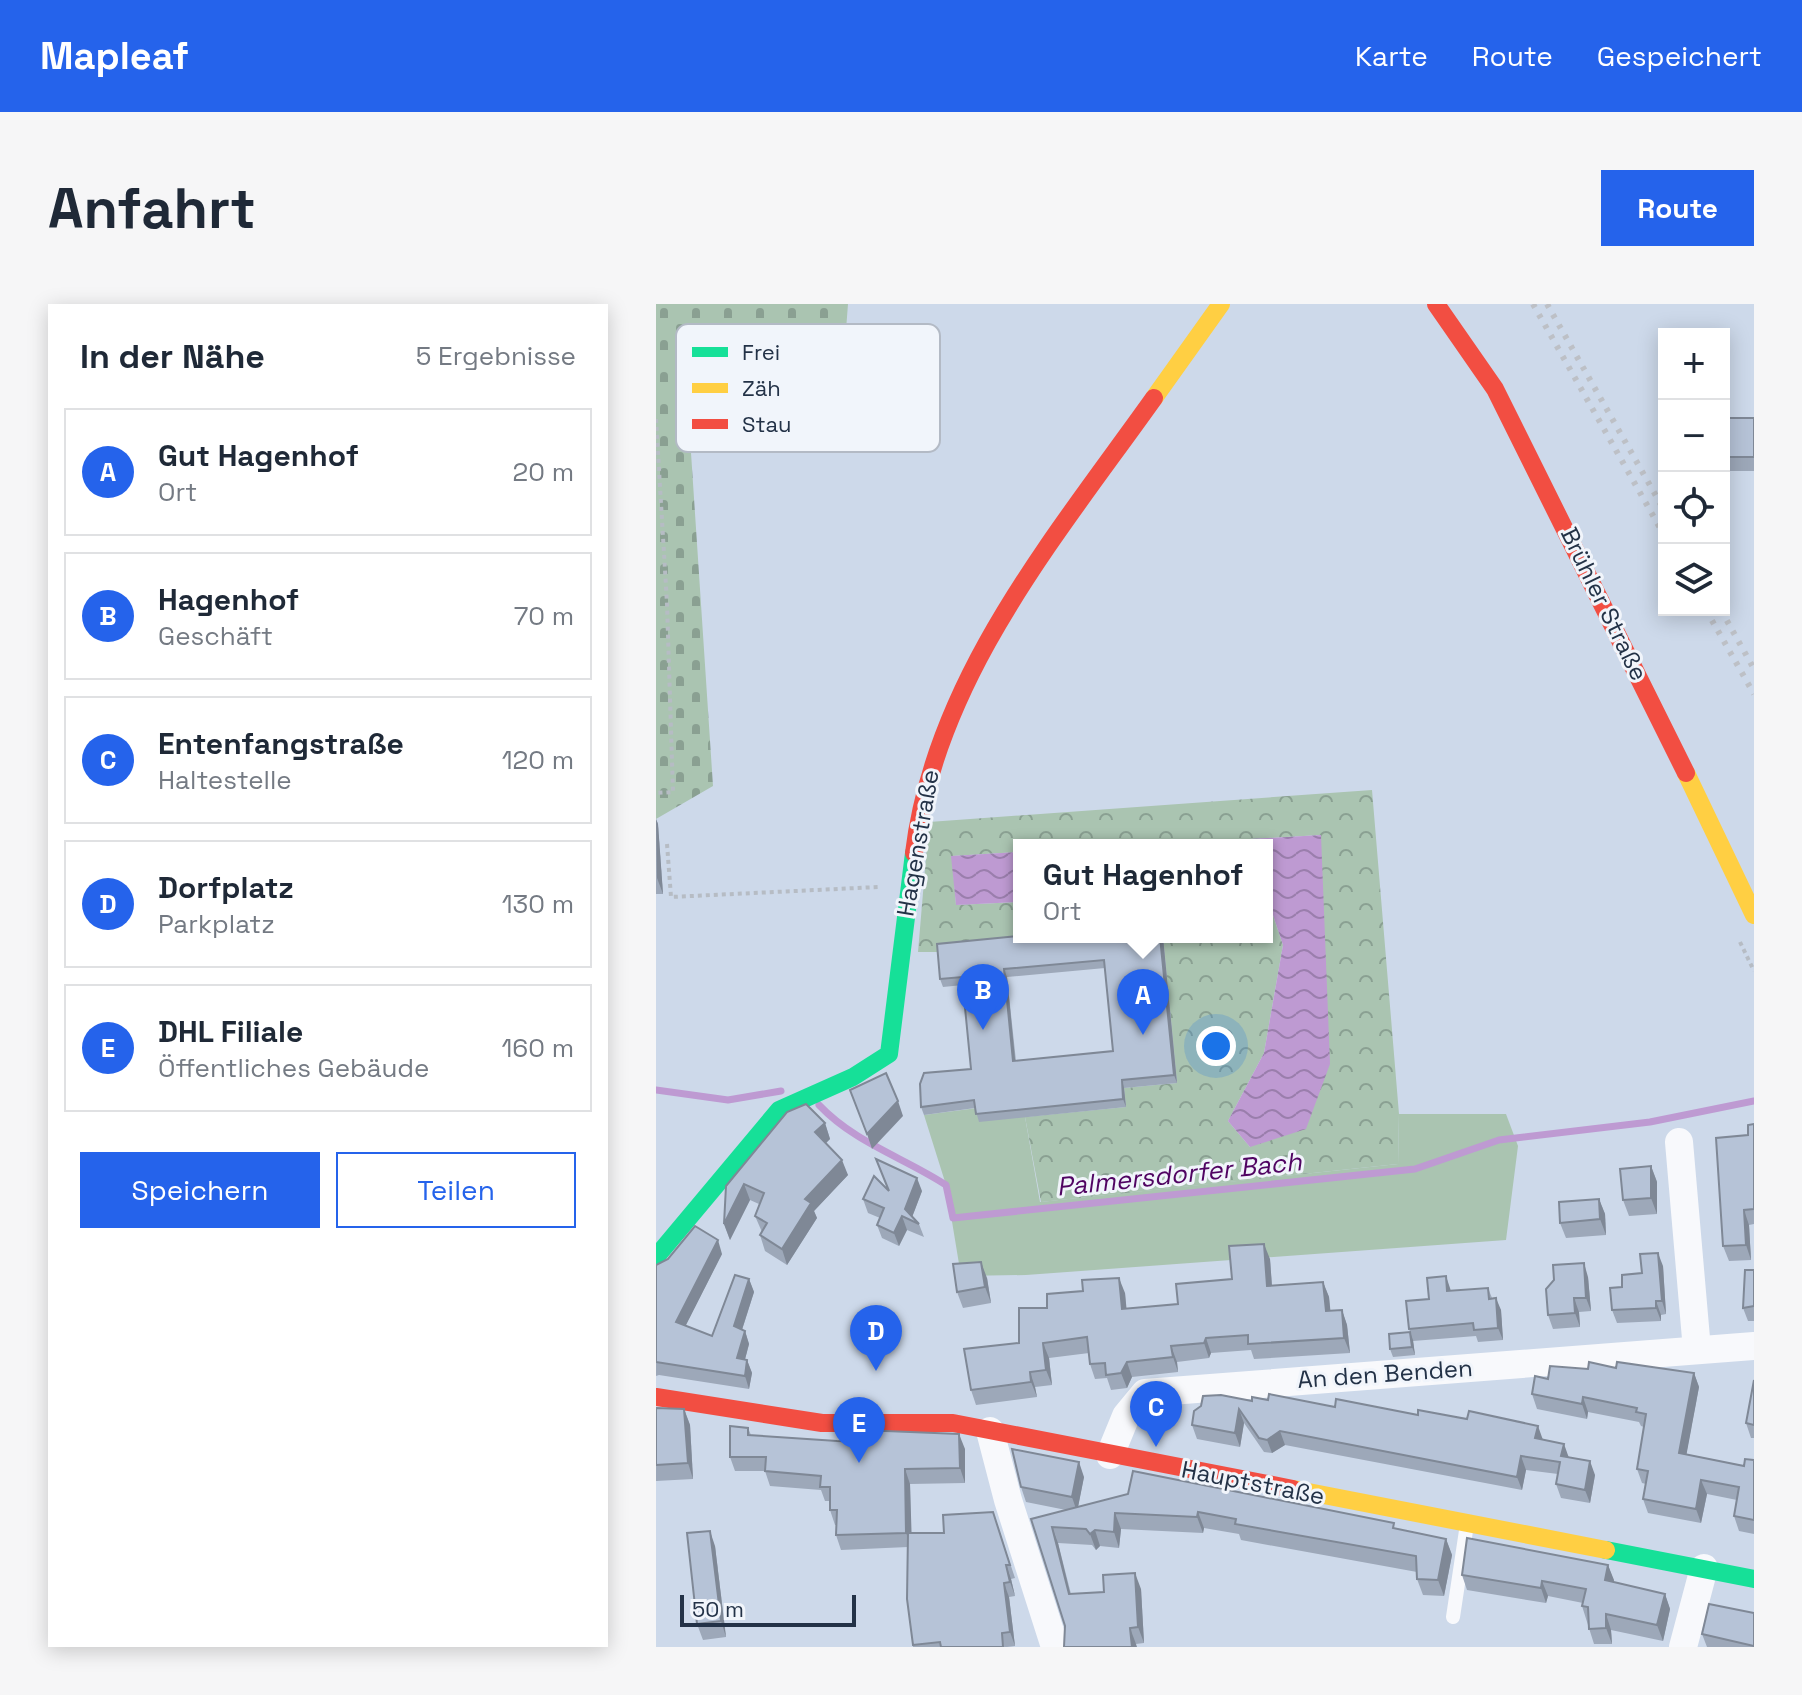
<!DOCTYPE html>
<html lang="de">
<meta charset="utf-8">
<style>
:root{--surface:#fff;--page:#f6f6f7;--text:#1f2937;--muted:#747a83;--line:#e0e1e3;--accent:#2563eb}
body{margin:0;font-family:"Space Grotesk",sans-serif;background:var(--page);color:var(--text)}
.controls{position:absolute;right:24px;top:24px;display:grid;overflow:hidden;border-radius:0px;box-shadow:0 4px 20px #0003}
.controls button{width:72px;height:72px;display:grid;place-items:center;padding:0;border:0;border-bottom:2px solid var(--line);background:var(--surface);color:var(--text);font:40px sans-serif}
.scale{position:absolute;left:24px;bottom:20px;width:176px;box-sizing:border-box;padding-left:8px;border:4px solid #233247;border-top:0;font-size:22px;line-height:28px;white-space:nowrap;color:#233247;-webkit-text-stroke:6px #f1f5fb;paint-order:stroke}
.you{position:absolute;left:560px;top:742px;width:28px;height:28px;margin:-20px;border:6px solid #fff;border-radius:50%;background:#1a73e8;box-shadow:0 0 0 12px #1a73e833}
.badge{display:grid;place-items:center;width:52px;height:52px;border-radius:50%;background:var(--accent);color:#fff;font-size:26px;font-weight:700}
.pin{position:absolute;translate:-50% -66px;filter:drop-shadow(0 2px 4px #0008)}
.pin::after{content:'';position:absolute;top:42px;width:28px;height:24px;background:inherit;clip-path:polygon(0 0,100% 0,50% 100%)}
.popup{position:absolute;left:357px;top:535px;width:260px;height:104px;box-sizing:border-box;display:grid;place-content:center;border-radius:0px;background:var(--surface);filter:drop-shadow(0 2px 6px #0005);font-size:26px;white-space:nowrap;color:var(--muted)}
.popup b{font-size:30px;color:var(--text)}
.popup::after{content:'';position:absolute;left:50%;top:100%;margin-left:-16px;border:16px solid transparent;border-top-color:var(--surface)}
.list{margin:0;padding:0;list-style:none}
h2{display:flex;justify-content:space-between;align-items:center;height:104px;margin:0;padding:0 32px;font-size:34px}
h2 small{font-size:26px;font-weight:400;color:var(--muted)}
.list li{display:grid;grid-template-columns:52px 1fr auto;gap:24px;align-items:center;box-sizing:border-box;height:128px;margin:0 16px 16px;padding:0 16px;border:2px solid var(--line);border-radius:0px}
.list b{display:block;font-size:30px;white-space:nowrap}
.list p{margin:0;font-size:26px;white-space:nowrap;color:var(--muted)}
.list em{font-size:26px;font-style:normal;color:var(--muted)}
.actions{display:flex;gap:16px;padding:24px 32px}
.actions a{flex:1;padding:18px 0;border:2px solid var(--accent);border-radius:0px;text-align:center;font-size:28px;color:var(--accent)}
.actions .main{background:var(--accent);color:#fff}
.icon{flex:none;width:44px;height:44px;fill:none;stroke:currentColor;stroke-width:2;stroke-linecap:round;stroke-linejoin:round}
.map{position:relative;flex:none;width:1098px;height:1343px;overflow:hidden;border-radius:0px}
header{display:flex;align-items:center;gap:48px;box-sizing:border-box;height:112px;padding:0 40px;background:var(--accent);color:#fff}
header strong{font-size:38px}
nav{display:flex;gap:44px;margin-inline-start:auto;font-size:28px}
.intro{display:flex;align-items:center;justify-content:space-between;box-sizing:border-box;height:192px;padding:0 48px}
h1{margin:0;font-size:56px}
.button{padding:20px 36px;border-radius:0px;background:var(--accent);color:#fff;font-size:28px;font-weight:700}
main{display:flex;gap:48px;padding:0 48px}
aside{flex:1;background:var(--surface);border-radius:0px;box-shadow:0 4px 20px #0003}
.map>svg:first-child{display:block}
</style>
<header>
<strong>Mapleaf</strong>
<nav><a>Karte</a><a>Route</a><a>Gespeichert</a></nav>
</header>
<div class="intro"><h1>Anfahrt</h1><a class="button">Route</a></div>
<main>
<aside>
<h2>In der Nähe<small>5 Ergebnisse</small></h2>
<ul class="list">
<li><span class="badge">A</span><div><b>Gut Hagenhof</b><p>Ort</p></div><em>20 m</em></li>
<li><span class="badge">B</span><div><b>Hagenhof</b><p>Geschäft</p></div><em>70 m</em></li>
<li><span class="badge">C</span><div><b>Entenfangstraße</b><p>Haltestelle</p></div><em>120 m</em></li>
<li><span class="badge">D</span><div><b>Dorfplatz</b><p>Parkplatz</p></div><em>130 m</em></li>
<li><span class="badge">E</span><div><b>DHL Filiale</b><p>Öffentliches Gebäude</p></div><em>160 m</em></li>
</ul>
<div class="actions"><a class="main">Speichern</a><a>Teilen</a></div>
</aside>
<div class="map">
<svg width="1098" height="1343" viewBox="0 0 1098 1343">
<defs>
<pattern id="forest-crowns" width="20" height="18" patternUnits="userSpaceOnUse" patternTransform="scale(2)"><rect width="20" height="18" fill="#aac4b1"/><path d="M2 6a3 3 0 1 1 6 0M12 15a3 3 0 1 1 6 0" fill="none" stroke="#8aa092"/></pattern>
<pattern id="cemetery-stones" width="16" height="16" patternUnits="userSpaceOnUse" patternTransform="scale(2)"><rect width="16" height="16" fill="#aac4b1"/><path d="M2 7V4a2 2 0 0 1 4 0v3zM10 15v-3a2 2 0 0 1 4 0v3z" fill="#8aa092"/></pattern>
<pattern id="water-waves" width="16" height="10" patternUnits="userSpaceOnUse" patternTransform="scale(2)"><rect width="16" height="10" fill="#be9ad2"/><path d="M0 5q4-4 8 0t8 0" fill="none" stroke="#9a7eac"/></pattern>
</defs>
<rect width="100%" height="100%" fill="#cdd9ea"/>
<!-- grass -->
<polygon fill="#aac4b1" points="321,804 369,813 384,898 742,860 743,810 850,810 862,842 850,936 370,971 305,972 290,881 268,811"/>
<!-- forest -->
<polygon fill="url(#forest-crowns)" points="716,486 743,810 742,860 385,898 369,813 470,803 468,784 521,779 507,633 611,633 611,593 627,641 608,749 572,817 594,843 664,531 492,541 363,541 363,548 296,552 300,601 363,598 363,633 284,648 262,648 273,518"/>
<!-- cemetery -->
<polygon fill="url(#cemetery-stones)" points="0,0 192,0 186,78 31,88 57,482 0,515"/>
<!-- water -->
<g fill="url(#water-waves)">
<polygon points="665,531 674,760 650,825 594,843 572,817 608,749 627,641 611,593 611,541 492,541"/>
<polygon points="363,548 363,598 300,601 295,552"/>
</g>
<g fill="none" stroke-linecap="round" stroke-linejoin="round">
<!-- stream -->
<g stroke="#be9ad2" stroke-width="7">
<polyline points="0,786 72,796 125,787"/>
<path d="M 163,801 C 199,839 247,853 290,881 L 297,914 L 759,865 L 843,836 L 994,818 L 1098,797"/>
</g>
<!-- path -->
<g stroke="#b6bcc4" stroke-width="4" stroke-dasharray="4 4" stroke-linecap="butt">
<polyline points="0,115 11,300 17,488 0,489"/>
<polyline points="11,540 15,593 222,583"/>
<polyline points="1084,638 1098,667"/>
</g>
<!-- lane -->
<polyline stroke="#f8f9fc" stroke-width="14" points="797,1313 811,1220"/>
<!-- street -->
<g stroke="#f8f9fc" stroke-width="28">
<polyline points="1023,838 1041,1046"/>
<polyline points="334,1127 352,1196 399,1343"/>
<polyline points="454,1151 470,1112 489,1089 1098,1042"/>
<polyline points="1027,1343 1048,1264"/>
</g>
<!-- fast -->
<g stroke="#16e098" stroke-width="18">
<polyline points="0,953 123,806 197,773 233,750 258,549"/>
<polyline points="950,1246 1098,1275"/>
</g>
<!-- slow -->
<g stroke="#ffcf43" stroke-width="18">
<polyline points="498,94 565,0"/>
<polyline points="1030,469 1098,611"/>
<polyline points="637,1185 950,1246"/>
</g>
<!-- jam -->
<g stroke="#f24e42" stroke-width="18">
<polyline points="780,0 839,85 1030,469"/>
<path d="M 258,549 C 279,375 399,233 498,94"/>
<polyline points="0,1093 166,1119 297,1119 637,1185"/>
</g>
<!-- rail -->
<g stroke="#bdc0c6" stroke-width="6" stroke-dasharray="4 8" stroke-linecap="butt">
<polyline points="877,0 1008,231"/>
<polyline points="891,0 1008,206"/>
<polyline points="1050,306 1098,390"/>
<polyline points="1065,306 1098,365"/>
</g>
</g>
<!-- wall -->
<g fill="#9da8b9" fill-rule="evenodd">
<polygon points="1098,114 1098,167 1073,167 1069,153"/>
<polygon points="0,515 2,520 7,590 0,590"/>
<path d="M 363,633 L 507,633 L 521,779 L 468,784 L 470,803 L 323,818 L 319,804 L 268,811 L 265,803 L 315,765 L 307,681 L 287,683 L 284,675 ZM 449,664 L 457,747 L 360,757 L 351,673 Z"/>
<polygon points="169,819 174,835 170,839 192,871 158,907 161,914 131,961 109,947 104,931 106,928 99,912 103,900 94,896 74,936 68,920 70,882"/>
<polygon points="1098,820 1098,920 1093,921 1095,956 1073,957 1067,942 1092,831"/>
<polygon points="995,862 1001,878 1001,910 973,912 967,896"/>
<polygon points="232,887 266,887 256,913 263,920 268,933 251,926 243,942 226,934 221,921 224,914 212,909 207,895"/>
<polygon points="943,895 949,910 950,931 910,934 904,919"/>
<polygon points="66,950 29,1022 56,1032 93,975 98,988 86,1026 89,1027 93,1040 89,1055 91,1056 96,1069 93,1085 3,1071 0,1072 0,961"/>
<polygon points="614,955 616,982 667,978 673,993 674,1007 686,1006 691,1021 694,1049 598,1055 595,1046 555,1049 553,1054 521,1058 522,1068 476,1073 471,1084 455,1086 451,1074 439,1075 434,1060 433,1049 393,1054 396,1081 379,1083 381,1093 320,1101 315,1086 363,1039 391,1004 469,989 470,1005 522,1000 576,975"/>
<polygon points="1007,962 1010,1010 1005,1011 1005,1017 961,1019 956,1006 966,983 986,969"/>
<polygon points="1098,966 1098,1017 1092,1017 1087,1004"/>
<polygon points="932,973 935,1007 923,1008 924,1023 897,1025 892,1011"/>
<polygon points="331,974 335,999 307,1004 301,988"/>
<polygon points="794,984 795,987 832,984 836,994 845,1006 847,1036 822,1038 820,1032 757,1037 759,1051 737,1053 734,1045 754,1028 753,1025 773,995"/>
<polygon points="960,1064 1038,1069 1043,1083 1030,1151 1088,1162 1098,1156 1098,1230 1083,1227 1078,1212 1081,1196 1051,1190 1045,1219 992,1209 987,1195 990,1180 986,1179 981,1165 988,1123 985,1122 983,1118 932,1108 931,1115 881,1105 876,1090 892,1075 932,1065"/>
<polygon points="1098,1076 1098,1134 1095,1134 1090,1119"/>
<polygon points="612,1096 679,1103 887,1136 939,1171 934,1199 905,1194 900,1180 902,1170 870,1166 866,1186 629,1141 616,1149 608,1148 588,1119 584,1143 541,1135 536,1121 596,1097"/>
<polygon points="0,1104 28,1105 34,1121 37,1175 0,1177"/>
<polygon points="92,1124 95,1131 309,1145 309,1179 254,1180 255,1229 288,1229 337,1208 359,1274 355,1275 359,1292 353,1293 359,1342 351,1343 257,1343 251,1295 252,1243 185,1246 180,1231 180,1221 179,1221 174,1206 174,1197 169,1197 165,1186 114,1182 109,1167 79,1167 74,1153"/>
<polygon points="428,1173 422,1203 472,1190 740,1225 790,1235 796,1251 788,1292 767,1291 761,1275 761,1268 585,1236 583,1230 548,1224 547,1229 465,1225 463,1244 444,1242 440,1246 436,1241 402,1239 415,1290 485,1285 488,1339 480,1340 409,1322 375,1215 410,1206 370,1198 365,1183"/>
<polygon points="59,1242 70,1333 47,1336 41,1320"/>
<polygon points="952,1261 958,1278 1009,1290 1014,1305 1007,1337 955,1326 956,1340 938,1340 926,1302 927,1299 892,1292 890,1299 811,1286 806,1271"/>
<polygon points="1098,1309 1098,1343 1051,1343 1046,1330"/>
</g>
<!-- shaded-wall -->
<g fill="#7f8896">
<polygon points="0,515 2,520 7,590 1,574"/>
<polygon points="504,633 507,633 521,779 518,771"/>
<polygon points="348,665 351,673 360,765 357,757"/>
<polygon points="466,776 468,784 470,803 467,795"/>
<polygon points="242,797 247,812 216,845 211,830"/>
<polygon points="169,819 174,835 165,844 159,828"/>
<polygon points="186,856 192,871 158,907 161,914 131,961 126,945 149,895"/>
<polygon points="995,862 1001,878 1001,910 995,894"/>
<polygon points="261,874 266,887 255,916 249,905"/>
<polygon points="88,880 94,896 74,936 68,920"/>
<polygon points="943,895 949,910 950,931 944,915"/>
<polygon points="1088,906 1093,921 1095,956 1090,941"/>
<polygon points="246,912 251,926 243,942 238,929"/>
<polygon points="62,936 66,950 25,1031 20,1018"/>
<polygon points="608,940 614,955 617,997 611,982"/>
<polygon points="1002,949 1007,962 1010,1010 1006,997"/>
<polygon points="325,958 331,974 335,999 329,983"/>
<polygon points="928,959 932,973 935,1007 930,994"/>
<polygon points="790,972 794,984 796,1000 791,987"/>
<polygon points="463,974 469,989 472,1020 466,1005"/>
<polygon points="93,975 98,988 83,1035 78,1022"/>
<polygon points="667,978 673,993 676,1022 670,1007"/>
<polygon points="840,994 845,1006 847,1036 842,1024"/>
<polygon points="918,994 923,1008 924,1023 919,1009"/>
<polygon points="1000,997 1005,1011 1005,1017 1000,1004"/>
<polygon points="686,1006 691,1021 694,1049 688,1034"/>
<polygon points="89,1027 93,1040 86,1067 81,1054"/>
<polygon points="754,1028 757,1036 759,1051 756,1043"/>
<polygon points="550,1034 555,1049 553,1054 548,1039"/>
<polygon points="387,1039 393,1054 396,1081 390,1066"/>
<polygon points="515,1042 521,1058 522,1068 517,1053"/>
<polygon points="91,1056 96,1069 93,1085 89,1072"/>
<polygon points="471,1058 476,1073 471,1084 465,1069"/>
<polygon points="374,1068 379,1083 381,1093 375,1078"/>
<polygon points="1038,1069 1043,1083 1028,1164 1023,1149"/>
<polygon points="927,1093 932,1108 931,1115 926,1100"/>
<polygon points="28,1105 34,1121 37,1175 32,1159"/>
<polygon points="583,1105 588,1119 584,1143 579,1129"/>
<polygon points="882,1122 887,1136 879,1134"/>
<polygon points="624,1127 629,1141 616,1149 611,1136"/>
<polygon points="303,1130 309,1145 309,1179 304,1164"/>
<polygon points="908,1140 913,1154 905,1152"/>
<polygon points="865,1152 870,1166 866,1186 861,1173"/>
<polygon points="934,1157 939,1171 934,1199 929,1186"/>
<polygon points="423,1158 428,1173 421,1208 416,1193"/>
<polygon points="249,1165 254,1180 256,1243 250,1229"/>
<polygon points="1045,1176 1051,1190 1045,1219 1040,1205"/>
<polygon points="542,1208 548,1224 547,1229 541,1213"/>
<polygon points="459,1209 465,1225 463,1244 458,1228"/>
<polygon points="396,1223 402,1239 418,1306 413,1290"/>
<polygon points="439,1226 444,1242 440,1246 434,1230"/>
<polygon points="54,1227 59,1242 70,1333 65,1317"/>
<polygon points="790,1235 796,1251 788,1292 782,1276"/>
<polygon points="350,1261 355,1275 359,1292 354,1278"/>
<polygon points="952,1261 958,1276 955,1291 949,1276"/>
<polygon points="479,1269 485,1285 488,1339 482,1323"/>
<polygon points="886,1277 892,1292 890,1299 885,1284"/>
<polygon points="348,1279 353,1293 359,1342 354,1328"/>
<polygon points="1009,1290 1014,1305 1007,1337 1001,1321"/>
<polygon points="950,1310 955,1326 956,1340 950,1324"/>
<polygon points="474,1324 480,1340 481,1343 476,1343"/>
</g>
<!-- building -->
<g fill="#b6c3d7" stroke="#7f8896" stroke-width="2" fill-rule="evenodd">
<rect x="1069" y="114" width="29" height="39"/>
<path d="M 363,632 L 363,633 L 504,633 L 518,771 L 466,776 L 467,795 L 320,810 L 318,796 L 265,803 L 264,780 L 268,769 L 315,765 L 306,673 L 284,675 L 281,640 ZM 448,656 L 457,747 L 357,757 L 348,665 Z"/>
<polygon points="230,769 242,797 211,830 194,786"/>
<polygon points="150,800 169,819 159,828 186,856 149,895 155,899 126,945 104,931 111,919 99,912 108,889 88,880 68,920 70,882 131,808"/>
<polygon points="1098,820 1098,905 1088,906 1090,941 1067,942 1060,834 1092,831 1092,821"/>
<polygon points="220,855 261,874 249,905 263,920 246,912 238,929 221,921 228,904 207,895 218,872 233,887"/>
<polygon points="995,862 995,894 967,896 964,865"/>
<polygon points="943,895 944,915 904,919 903,898"/>
<polygon points="39,922 62,936 20,1018 56,1032 79,971 93,975 78,1022 89,1027 81,1054 91,1056 89,1072 0,1058 0,961 12,955"/>
<polygon points="608,940 611,982 667,978 670,1007 686,1006 688,1034 592,1040 592,1031 550,1034 548,1039 515,1042 517,1053 471,1058 465,1069 450,1071 449,1059 434,1060 431,1033 387,1039 390,1066 374,1068 375,1078 315,1086 308,1045 363,1039 363,1004 391,1004 391,990 427,987 426,976 463,974 466,1005 522,1000 520,980 576,975 573,942"/>
<polygon points="1002,949 1006,997 1000,997 1000,1004 956,1006 954,984 966,983 966,971 986,969 984,950"/>
<polygon points="325,958 329,983 301,988 297,960"/>
<polygon points="928,959 930,994 918,994 919,1009 892,1011 890,985 898,976 897,961"/>
<polygon points="1089,966 1098,966 1098,1002 1087,1004"/>
<polygon points="790,972 791,987 832,984 833,995 840,994 842,1024 818,1026 817,1019 753,1025 750,997 773,995 771,974"/>
<polygon points="754,1028 756,1043 734,1045 733,1030"/>
<polygon points="933,1058 960,1064 961,1058 1038,1069 1023,1149 1088,1162 1089,1155 1098,1156 1098,1216 1078,1212 1083,1183 1045,1176 1040,1205 987,1195 992,1167 981,1165 990,1110 980,1108 981,1104 927,1093 926,1100 876,1090 879,1072 892,1075 894,1062 932,1065"/>
<polygon points="1098,1076 1098,1121 1090,1119"/>
<polygon points="613,1090 679,1103 680,1095 762,1111 762,1106 811,1115 813,1107 882,1122 879,1134 908,1140 905,1152 934,1157 929,1186 900,1180 904,1158 865,1152 861,1173 624,1127 611,1136 603,1134 583,1105 579,1129 536,1121 538,1107 545,1102 547,1092 565,1091 596,1097 596,1093 612,1096"/>
<polygon points="0,1104 28,1105 32,1159 0,1161"/>
<polygon points="74,1122 92,1124 92,1131 181,1137 205,1138 205,1126 303,1130 304,1164 249,1165 250,1229 180,1231 181,1206 174,1206 174,1183 164,1183 165,1172 109,1167 110,1153 74,1153"/>
<polygon points="356,1145 423,1158 416,1193 365,1183"/>
<polygon points="477,1167 738,1219 737,1224 790,1235 782,1276 761,1275 760,1252 579,1220 580,1215 542,1208 541,1213 459,1209 458,1228 439,1226 434,1230 430,1225 396,1223 413,1290 448,1288 447,1271 479,1269 482,1323 474,1324 476,1343 408,1343 409,1322 375,1215 472,1190"/>
<polygon points="337,1208 354,1261 350,1261 354,1278 348,1279 354,1328 346,1329 347,1343 285,1343 284,1338 257,1341 251,1295 252,1229 288,1229 287,1211"/>
<polygon points="54,1227 65,1317 41,1320 31,1229"/>
<polygon points="811,1234 952,1261 949,1276 1009,1290 1001,1321 950,1310 950,1324 933,1325 932,1303 926,1302 930,1285 886,1277 885,1284 806,1271"/>
<polygon points="1053,1300 1098,1309 1098,1342 1046,1330"/>
</g>
<g text-anchor="middle" stroke-width="6" stroke-linejoin="round" paint-order="stroke">
<!-- street labels -->
<g font-size="24" fill="#233247" stroke="#f1f5fb">
<text transform="translate(948 300) rotate(64)" y="8">Brühler Straße</text>
<text transform="translate(262 539) rotate(-80)" y="8">Hagenstraße</text>
<text transform="translate(729 1070) rotate(-4)" y="8">An den Benden</text>
<text transform="translate(597 1179) rotate(11)" y="8">Hauptstraße</text>
</g>
<!-- water labels -->
<g font-size="26" font-style="italic" fill="#500462" stroke="#f1f5fb">
<text transform="translate(523 870) rotate(-6)" y="9">Palmersdorfer Bach</text>
</g>
</g>
<!-- legend -->
<rect x="20" y="20" width="264" height="128" rx="12" fill="#f1f5fb" stroke="#b3bac5" stroke-width="2"/>
<rect x="36" y="43" width="36" height="10" fill="#16e098"/>
<rect x="36" y="79" width="36" height="10" fill="#ffcf43"/>
<rect x="36" y="115" width="36" height="10" fill="#f24e42"/>
<g font-size="22" fill="#233247">
<text x="86" y="56">Frei</text>
<text x="86" y="92">Zäh</text>
<text x="86" y="128">Stau</text>
</g>
</svg>
<div class="controls">
<button>+</button>
<button>−</button>
<button><svg class="icon" aria-label="locate" viewBox="0 0 24 24"><circle cx="12" cy="12" r="6"/><path d="M12 2v4M12 18v4M2 12h4M18 12h4"/></svg></button>
<button><svg class="icon" aria-label="layers" viewBox="0 0 24 24"><path d="M12 4l9 5-9 5-9-5zM3 14l9 5 9-5"/></svg></button>
</div>
<div class="scale">50 m</div>
<div class="you"></div>
<div class="pin badge" style="left:487px;top:731px">A</div>
<div class="popup"><b>Gut Hagenhof</b>Ort</div>
<div class="pin badge" style="left:327px;top:726px">B</div>
<div class="pin badge" style="left:500px;top:1143px">C</div>
<div class="pin badge" style="left:220px;top:1067px">D</div>
<div class="pin badge" style="left:203px;top:1159px">E</div>
</div>
</main>
